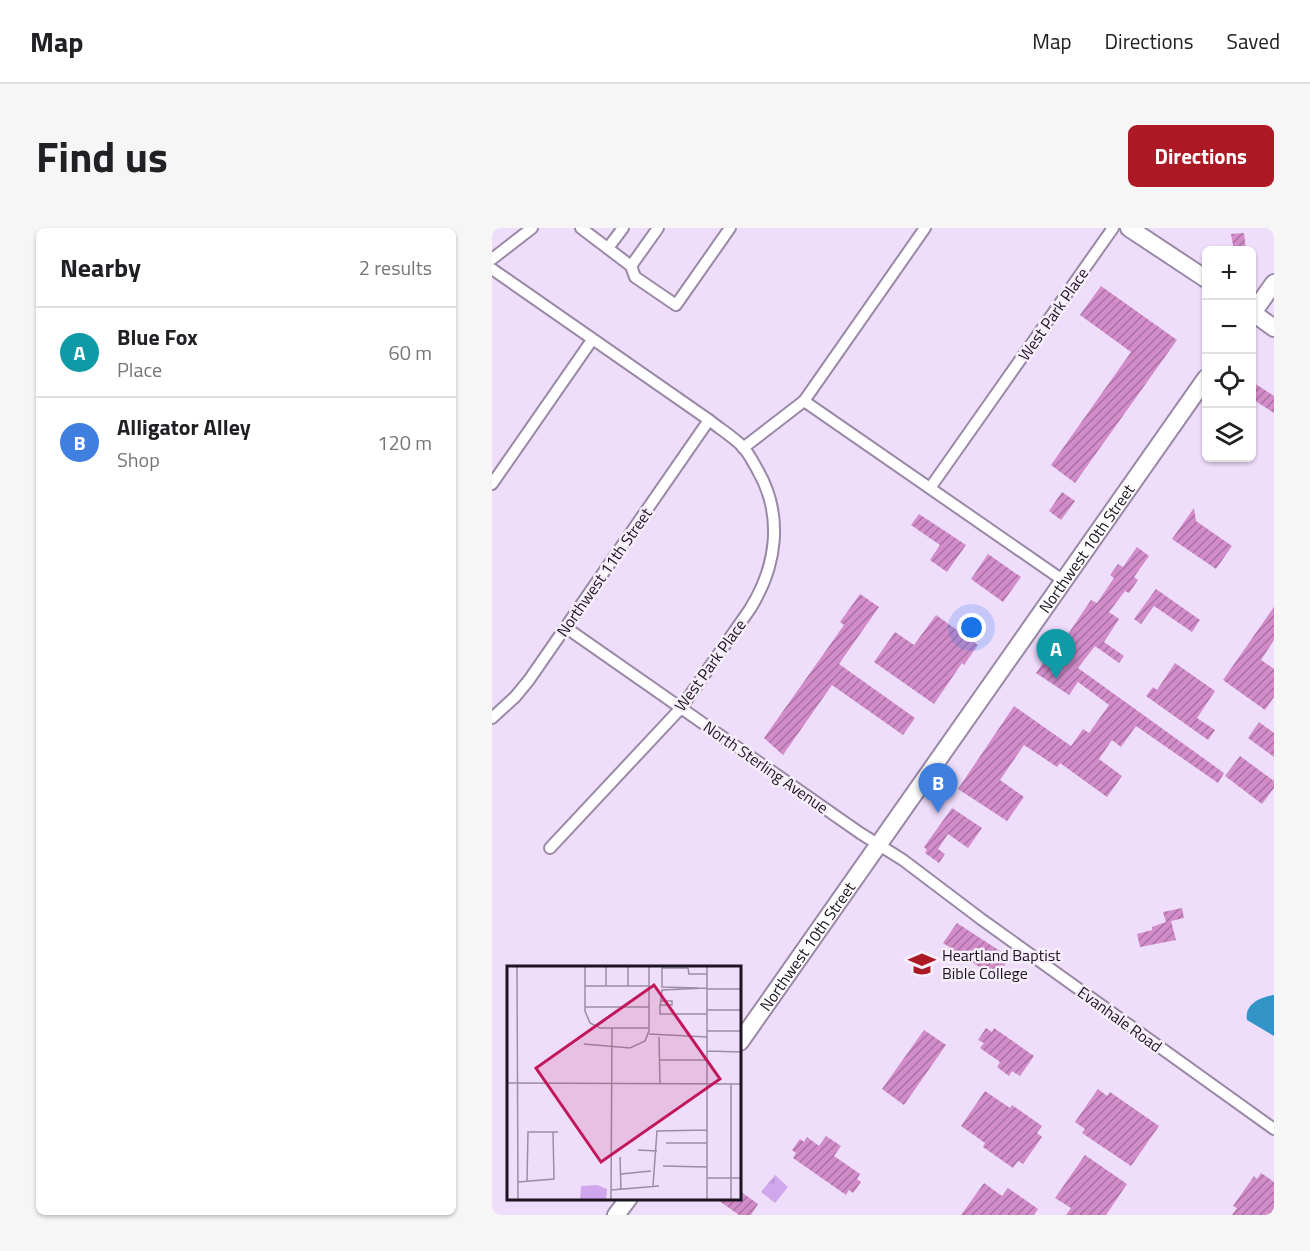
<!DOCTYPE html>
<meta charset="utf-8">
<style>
:root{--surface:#fff;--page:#f6f6f6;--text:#202124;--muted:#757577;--line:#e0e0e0;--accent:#ac1824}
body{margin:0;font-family:"Titillium Web",sans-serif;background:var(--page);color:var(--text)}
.controls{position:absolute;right:18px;top:18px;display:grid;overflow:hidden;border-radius:9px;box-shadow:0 2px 4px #0004}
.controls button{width:54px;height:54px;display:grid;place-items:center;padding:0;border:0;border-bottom:2px solid var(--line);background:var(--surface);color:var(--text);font:30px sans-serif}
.you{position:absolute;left:480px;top:400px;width:21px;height:21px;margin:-15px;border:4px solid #fff;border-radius:50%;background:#1a73e8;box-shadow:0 0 0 9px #1a73e833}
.badge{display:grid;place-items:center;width:39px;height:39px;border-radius:50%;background:var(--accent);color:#fff;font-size:20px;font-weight:700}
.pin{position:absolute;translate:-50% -50px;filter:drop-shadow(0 2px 3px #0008)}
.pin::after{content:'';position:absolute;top:32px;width:21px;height:18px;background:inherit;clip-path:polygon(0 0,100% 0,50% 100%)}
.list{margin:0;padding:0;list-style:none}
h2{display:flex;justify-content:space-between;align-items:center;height:78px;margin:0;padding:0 24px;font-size:26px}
h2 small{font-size:20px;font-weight:400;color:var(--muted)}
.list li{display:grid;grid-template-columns:39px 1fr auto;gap:18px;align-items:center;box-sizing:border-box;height:90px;padding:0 24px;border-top:2px solid var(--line)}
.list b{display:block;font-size:22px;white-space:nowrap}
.list p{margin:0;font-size:20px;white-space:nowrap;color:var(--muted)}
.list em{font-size:20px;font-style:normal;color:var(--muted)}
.icon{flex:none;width:33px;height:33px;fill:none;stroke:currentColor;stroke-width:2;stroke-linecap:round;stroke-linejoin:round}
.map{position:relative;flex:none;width:782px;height:987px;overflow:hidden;border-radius:9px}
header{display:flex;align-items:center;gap:36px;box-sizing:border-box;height:84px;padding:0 30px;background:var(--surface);border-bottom:2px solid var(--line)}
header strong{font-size:28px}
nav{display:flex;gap:33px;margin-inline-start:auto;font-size:21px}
.intro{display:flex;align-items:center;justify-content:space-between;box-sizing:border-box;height:144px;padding:0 36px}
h1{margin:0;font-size:42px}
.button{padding:15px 27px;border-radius:9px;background:var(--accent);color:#fff;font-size:21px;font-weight:700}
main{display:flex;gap:36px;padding:0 36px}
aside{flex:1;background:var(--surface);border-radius:9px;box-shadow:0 2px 4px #0004}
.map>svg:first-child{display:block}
</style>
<header>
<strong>Map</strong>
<nav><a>Map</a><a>Directions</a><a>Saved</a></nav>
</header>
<div class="intro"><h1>Find us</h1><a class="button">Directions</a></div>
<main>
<aside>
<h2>Nearby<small>2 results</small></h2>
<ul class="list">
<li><span class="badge" style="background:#0f9aa8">A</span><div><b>Blue Fox</b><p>Place</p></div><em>60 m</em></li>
<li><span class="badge" style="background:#3f7fe0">B</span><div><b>Alligator Alley</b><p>Shop</p></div><em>120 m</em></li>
</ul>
</aside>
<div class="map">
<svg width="782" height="987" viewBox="0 0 782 987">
<defs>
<pattern id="grass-tufts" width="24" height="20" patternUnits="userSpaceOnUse" patternTransform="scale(1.5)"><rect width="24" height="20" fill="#d0a6ec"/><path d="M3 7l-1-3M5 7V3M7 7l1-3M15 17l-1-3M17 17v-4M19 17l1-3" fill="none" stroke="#b28eca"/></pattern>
<pattern id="building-hatch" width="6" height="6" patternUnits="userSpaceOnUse" patternTransform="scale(1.5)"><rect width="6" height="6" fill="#d18cc9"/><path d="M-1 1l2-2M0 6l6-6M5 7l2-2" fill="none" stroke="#a971a3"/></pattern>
</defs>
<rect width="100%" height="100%" fill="#efddfc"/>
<!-- grass -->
<polygon fill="url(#grass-tufts)" points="283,947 296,959 283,975 269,964"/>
<!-- water -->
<path fill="#3294c6" d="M 782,767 L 782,808 L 755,792 C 752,776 769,769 782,767 Z"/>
<!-- building -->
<g fill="url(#building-hatch)">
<polygon points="752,5 754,22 742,22 739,6"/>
<polygon points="609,58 685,112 583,255 559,237 639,124 588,87"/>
<polygon points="759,153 782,168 782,185 759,170"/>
<polygon points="570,264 583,273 569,292 557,283"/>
<polygon points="702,280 704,293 740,318 724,341 680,311"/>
<polygon points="427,286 474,317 455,344 438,332 448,317 419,297"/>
<polygon points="645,319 657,328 642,349 646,352 637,365 633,363 617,384 627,391 612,414 632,428 627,435 603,418 586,440 732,545 726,555 644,498 629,519 620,512 607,531 630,548 615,569 568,535 565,539 532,517 508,552 532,569 515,593 466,561 522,478 579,518 591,501 597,505 617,477 586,454 577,467 544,445 551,435 554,437 568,418 599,372 605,375 622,350 618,347 626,336 631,339"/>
<polygon points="496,326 529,349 511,374 479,351"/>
<polygon points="664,361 708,392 700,404 662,378 649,396 642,391"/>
<polygon points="368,366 387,379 347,436 423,490 411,507 340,457 291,527 272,510 352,397 348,394"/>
<polygon points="782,379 782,412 769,432 782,441 782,469 773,482 731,452"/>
<polygon points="444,387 486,417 472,437 470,435 442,476 382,434 403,404 422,417"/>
<polygon points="683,435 723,463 705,490 723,502 716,512 654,468 661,459 665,462"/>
<polygon points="767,494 782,505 782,529 756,510"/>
<polygon points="748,528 782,553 782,560 770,576 733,548"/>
<polygon points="460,580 490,600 476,620 456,606 446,621 453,626 447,635 433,625 435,622 432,619"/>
<polygon points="690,680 692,690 679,693 684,712 648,719 645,706 660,702 660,699 674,694 671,684"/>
<polygon points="465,695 514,727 511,731 515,734 509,742 506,740 501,748 451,715"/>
<polygon points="494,800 500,804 502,800 542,828 528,848 520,843 517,848 505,839 508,834 488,820 492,815 486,812"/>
<polygon points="432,802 454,817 412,877 390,861"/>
<polygon points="606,861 615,868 618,864 667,898 639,938 590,905 593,901 583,894"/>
<polygon points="493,863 518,880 520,877 550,898 545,905 550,909 531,936 526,933 521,940 491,919 493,915 469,898"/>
<polygon points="334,908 349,918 342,928 368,946 365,951 369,954 361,965 357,962 354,967 301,930 304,925 300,922 308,911 312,914 315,909 327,918"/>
<polygon points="593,927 635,956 614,987 574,987 579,980 563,970"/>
<polygon points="769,945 782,954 782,987 740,987 745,980 741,978 762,948 765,951"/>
<polygon points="492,955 510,968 516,960 546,981 542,987 469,987"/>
<polygon points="248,963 266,976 259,987 247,987 223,970 248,970"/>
</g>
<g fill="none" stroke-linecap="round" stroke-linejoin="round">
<defs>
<g id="minor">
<polyline points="89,0 139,38 143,49 184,77 238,0"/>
<polyline points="116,20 131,0"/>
<polyline points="0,31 40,0"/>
<polyline points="139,38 166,0"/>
<path d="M 0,41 L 217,192 C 228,201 240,208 250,218 C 256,224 261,234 265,241 C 292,287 285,338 258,381 L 189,480 L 58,620"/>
<polyline points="312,173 572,353"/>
<polyline points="251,220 312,173 433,0"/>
<polyline points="0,256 100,112"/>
<polyline points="438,260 621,0"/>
<polyline points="73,399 368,605 411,632 489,691 782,901"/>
<polyline points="0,490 23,469 37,452 217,192"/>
</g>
<g id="secondary">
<polyline points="637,0 714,51"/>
<polyline points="760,84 782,100"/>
<polyline points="760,86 782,55"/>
<path id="s1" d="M 248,814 L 714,150"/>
<polyline points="124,987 137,970"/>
</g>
</defs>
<!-- minor casing -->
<use href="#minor" stroke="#9a89a6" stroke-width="14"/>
<!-- secondary casing -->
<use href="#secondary" stroke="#9a89a6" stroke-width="20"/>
<!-- minor -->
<use href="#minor" stroke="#fff" stroke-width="10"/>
<!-- secondary -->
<use href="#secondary" stroke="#fff" stroke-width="16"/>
</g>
<!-- icons -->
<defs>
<symbol id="university-bare" viewBox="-9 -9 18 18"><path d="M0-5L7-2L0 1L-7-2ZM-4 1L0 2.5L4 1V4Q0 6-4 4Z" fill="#ac1824" stroke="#f6effb" stroke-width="2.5" paint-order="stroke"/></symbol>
</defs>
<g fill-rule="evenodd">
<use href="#university-bare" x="411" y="717" width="38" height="38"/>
</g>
<g text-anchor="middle" stroke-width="5" stroke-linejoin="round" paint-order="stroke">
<!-- street labels -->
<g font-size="16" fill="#1c1520" stroke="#f6effb">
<text transform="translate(561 86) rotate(-55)" y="6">West Park Place</text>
<text dy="6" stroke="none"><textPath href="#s1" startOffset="603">Northwest 10th Street</textPath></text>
<text transform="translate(112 344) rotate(-55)" y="6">Northwest 11th Street</text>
<text transform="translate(218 437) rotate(-54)" y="6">West Park Place</text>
<text transform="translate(274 539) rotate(35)" y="6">North Sterling Avenue</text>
<text dy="6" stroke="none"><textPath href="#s1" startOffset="117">Northwest 10th Street</textPath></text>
<text transform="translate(628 791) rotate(36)" y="6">Evanhale Road</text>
</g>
<!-- poi labels -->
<g font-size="16" fill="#1c1520" stroke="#f6effb" text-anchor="start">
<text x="450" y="733">Heartland Baptist<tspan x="450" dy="18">Bible College</tspan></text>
</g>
</g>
<!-- overview -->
<g transform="translate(15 738)">
<rect width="234" height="234" fill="#efddfc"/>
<path d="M 90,219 L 100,223 L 99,234 L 73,234 L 74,220 Z" fill="#d0a6ec"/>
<path fill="none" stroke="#9b8da4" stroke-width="1.5" d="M 10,0 L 11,234M 78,0 L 78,45 L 83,57 L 93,62 L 142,62M 99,0 L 99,20M 121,0 L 121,20M 78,20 L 142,20M 191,22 L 155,21 L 155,2 L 181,2 L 182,8 L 200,8M 200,22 L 155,24 L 153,41 L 153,48 L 200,48M 200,23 L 234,23M 154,39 L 165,39 L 165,35 L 154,35M 78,41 L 142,41M 200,44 L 234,44M 200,65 L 234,65M 142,68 L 200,71M 152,71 L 153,118M 77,78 L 123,82 L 138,75 L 142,65 L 142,0M 200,85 L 234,86M 153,94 L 200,94M 0,117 L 234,118M 159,177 L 200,177M 131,184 L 150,185M 113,191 L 114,224M 156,200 L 200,201M 114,208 L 144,205M 200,212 L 234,212M 20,215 L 21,166 L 51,166M 11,216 L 47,213 L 46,166M 146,220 L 150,165 L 200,164M 104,224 L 152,220M 104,234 L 105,62M 200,234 L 200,0M 224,234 L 224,118"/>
<path fill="#c2185b" fill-opacity="0.15" stroke="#c2185b" stroke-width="3" d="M 147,19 L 213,113 L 94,196 L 29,102 Z"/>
<rect width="234" height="234" fill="none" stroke="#1c1520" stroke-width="3"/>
</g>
</svg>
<div class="controls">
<button>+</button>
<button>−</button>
<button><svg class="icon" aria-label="locate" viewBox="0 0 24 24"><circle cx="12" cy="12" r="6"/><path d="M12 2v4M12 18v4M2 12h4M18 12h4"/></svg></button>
<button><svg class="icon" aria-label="layers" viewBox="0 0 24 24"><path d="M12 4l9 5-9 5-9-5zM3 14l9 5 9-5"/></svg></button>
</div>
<div class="you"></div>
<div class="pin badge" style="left:564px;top:451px;background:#0f9aa8">A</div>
<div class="pin badge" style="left:446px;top:585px;background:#3f7fe0">B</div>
</div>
</main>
